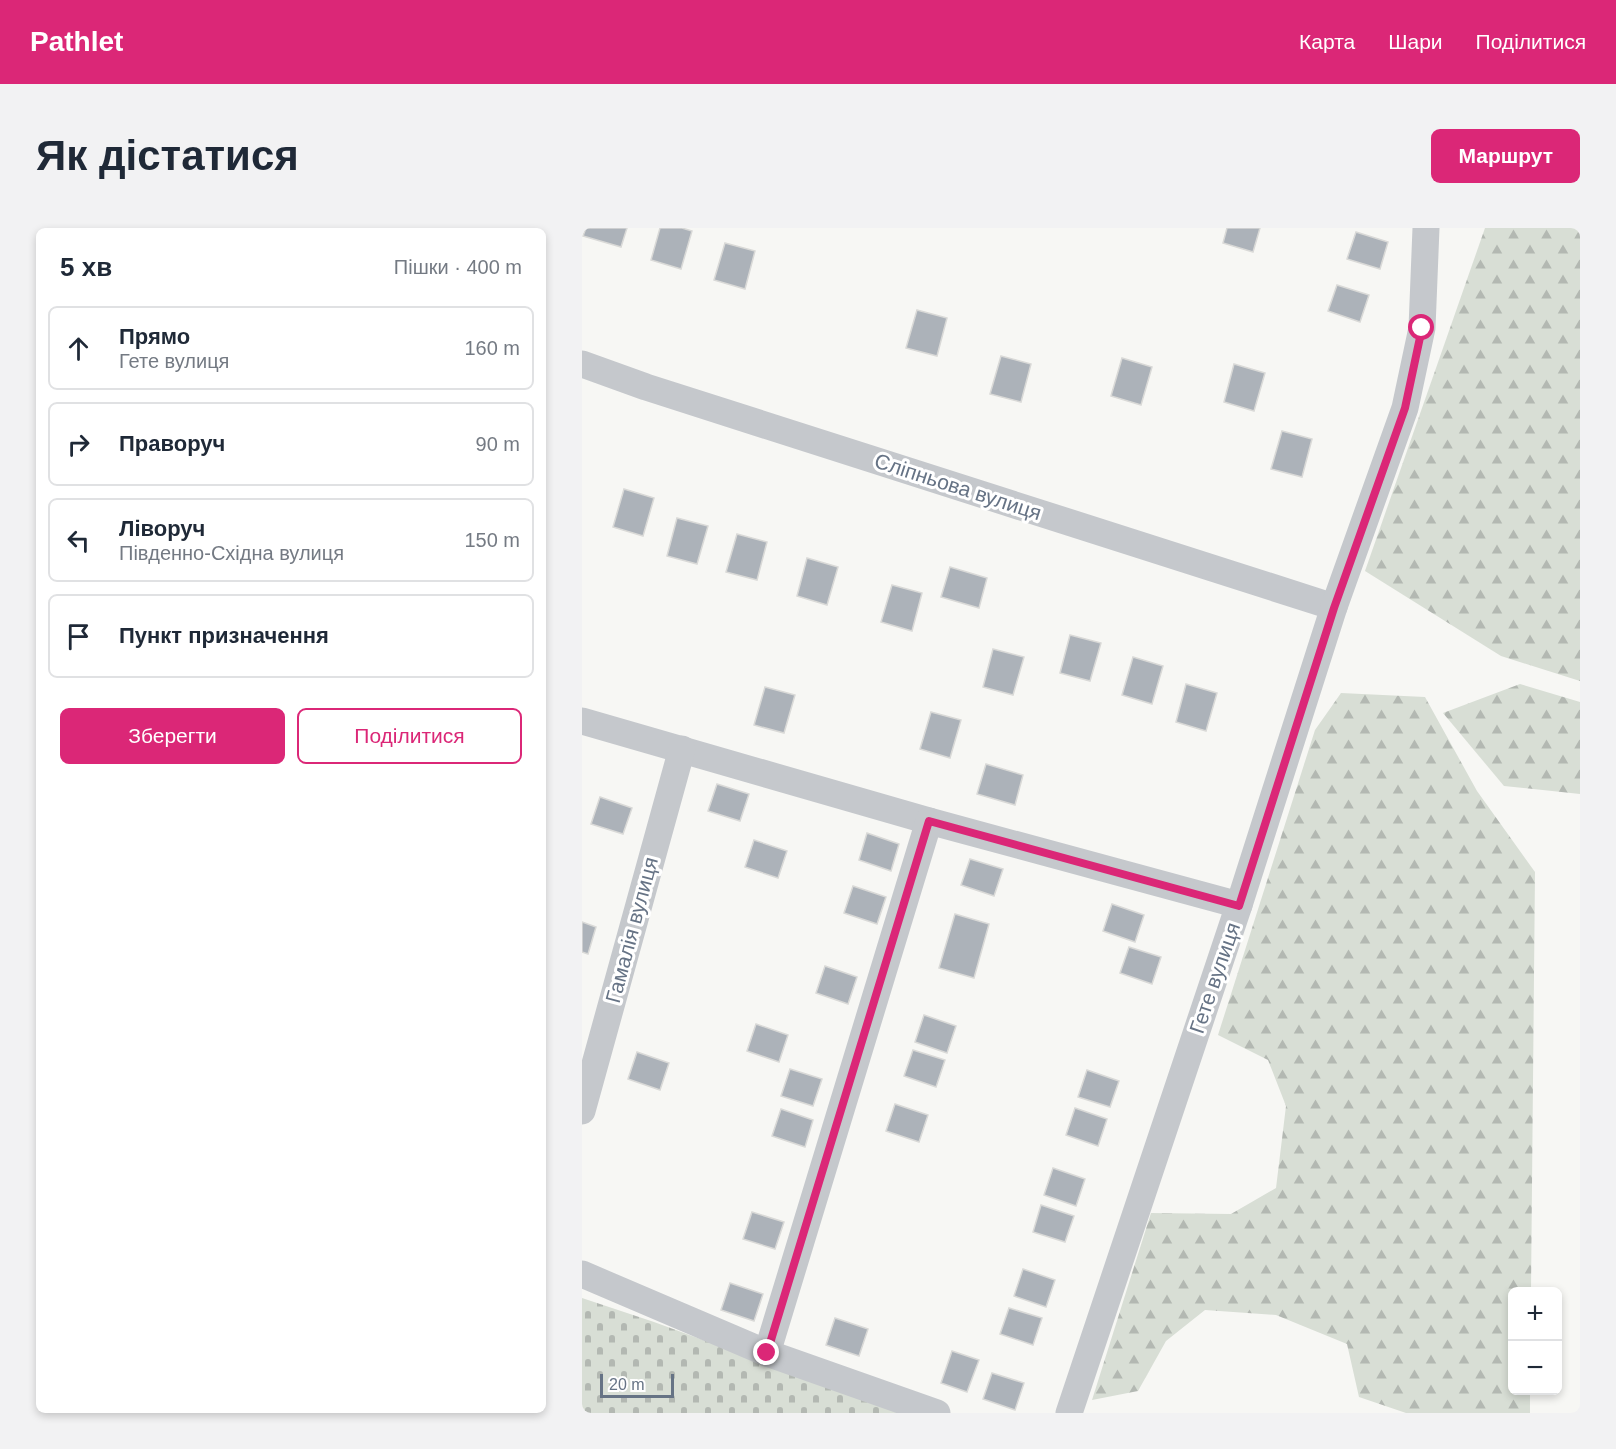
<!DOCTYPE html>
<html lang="uk">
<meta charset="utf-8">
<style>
:root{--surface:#fff;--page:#f2f2f3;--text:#1f2937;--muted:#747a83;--line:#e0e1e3;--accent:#db2777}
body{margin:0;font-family:Arial,sans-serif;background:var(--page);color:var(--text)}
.controls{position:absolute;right:18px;bottom:18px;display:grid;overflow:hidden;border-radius:9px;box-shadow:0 3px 9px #0003}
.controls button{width:54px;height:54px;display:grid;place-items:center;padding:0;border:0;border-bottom:2px solid var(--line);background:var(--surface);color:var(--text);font:30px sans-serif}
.scale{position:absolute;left:18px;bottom:15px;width:74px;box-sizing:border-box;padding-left:6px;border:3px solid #667385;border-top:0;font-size:16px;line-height:21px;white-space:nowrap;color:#667385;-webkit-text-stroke:4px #fff;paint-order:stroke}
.stop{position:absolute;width:18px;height:18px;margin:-14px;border:4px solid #db2777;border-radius:50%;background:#fff}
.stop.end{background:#db2777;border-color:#fff;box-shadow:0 2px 6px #0008}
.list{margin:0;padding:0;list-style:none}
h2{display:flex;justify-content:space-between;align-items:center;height:78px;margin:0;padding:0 24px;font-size:26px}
h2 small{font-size:20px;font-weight:400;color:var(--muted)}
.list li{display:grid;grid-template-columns:39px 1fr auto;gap:18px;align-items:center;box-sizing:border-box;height:84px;margin:0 12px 12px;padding:0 12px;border:2px solid var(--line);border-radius:9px}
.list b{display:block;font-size:22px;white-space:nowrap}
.list p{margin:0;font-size:20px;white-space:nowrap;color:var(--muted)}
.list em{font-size:20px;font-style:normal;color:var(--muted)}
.actions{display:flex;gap:12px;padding:18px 24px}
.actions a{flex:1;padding:14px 0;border:2px solid var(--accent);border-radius:9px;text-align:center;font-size:21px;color:var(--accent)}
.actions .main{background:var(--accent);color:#fff}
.icon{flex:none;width:33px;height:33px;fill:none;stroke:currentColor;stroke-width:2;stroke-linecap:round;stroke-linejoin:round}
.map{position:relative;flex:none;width:998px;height:1185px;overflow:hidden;border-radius:9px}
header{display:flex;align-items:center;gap:36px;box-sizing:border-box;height:84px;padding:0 30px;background:var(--accent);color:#fff}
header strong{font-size:28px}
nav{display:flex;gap:33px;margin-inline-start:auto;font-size:21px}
.intro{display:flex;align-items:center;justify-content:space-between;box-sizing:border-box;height:144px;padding:0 36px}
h1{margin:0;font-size:42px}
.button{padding:15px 27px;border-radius:9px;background:var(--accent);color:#fff;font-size:21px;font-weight:700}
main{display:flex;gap:36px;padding:0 36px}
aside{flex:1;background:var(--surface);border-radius:9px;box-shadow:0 3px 9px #0003}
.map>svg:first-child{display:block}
</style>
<header>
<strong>Pathlet</strong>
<nav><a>Карта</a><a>Шари</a><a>Поділитися</a></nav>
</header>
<div class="intro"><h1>Як дістатися</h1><a class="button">Маршрут</a></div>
<main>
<aside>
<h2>5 хв<small>Пішки · 400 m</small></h2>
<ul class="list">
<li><svg class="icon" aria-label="ahead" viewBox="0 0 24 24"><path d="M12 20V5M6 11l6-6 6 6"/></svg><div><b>Прямо</b><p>Гете вулиця</p></div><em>160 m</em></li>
<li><svg class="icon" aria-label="right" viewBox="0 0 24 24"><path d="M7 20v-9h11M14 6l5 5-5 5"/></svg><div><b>Праворуч</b></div><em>90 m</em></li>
<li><svg class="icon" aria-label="left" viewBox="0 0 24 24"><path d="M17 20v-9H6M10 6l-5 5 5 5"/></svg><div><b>Ліворуч</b><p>Південно-Східна вулиця</p></div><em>150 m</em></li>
<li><svg class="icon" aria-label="arrive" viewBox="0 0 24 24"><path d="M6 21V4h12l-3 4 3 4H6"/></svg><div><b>Пункт призначення</b></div></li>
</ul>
<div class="actions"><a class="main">Зберегти</a><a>Поділитися</a></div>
</aside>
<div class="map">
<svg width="998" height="1185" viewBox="0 0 998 1185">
<defs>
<pattern id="forest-firs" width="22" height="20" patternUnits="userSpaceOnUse" patternTransform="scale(1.5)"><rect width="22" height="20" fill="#d8ded5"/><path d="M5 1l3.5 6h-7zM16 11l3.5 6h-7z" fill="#b3b8b2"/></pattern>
<pattern id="cemetery-stones" width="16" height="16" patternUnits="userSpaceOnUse" patternTransform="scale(1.5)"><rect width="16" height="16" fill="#d8ded5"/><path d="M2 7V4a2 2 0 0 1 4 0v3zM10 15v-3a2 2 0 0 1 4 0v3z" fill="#b3b8b2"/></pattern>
</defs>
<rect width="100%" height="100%" fill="#f7f7f4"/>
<!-- forest -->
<g fill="url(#forest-firs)">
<polygon points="903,0 998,0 998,453 919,428 783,343"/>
<polygon points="938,456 998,474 998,566 922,558 861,485"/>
<polygon points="759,465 843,469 895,563 953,644 949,1063 930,1064 930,1162 948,1163 948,1185 824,1185 777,1169 765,1116 694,1087 623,1082 584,1113 556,1163 510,1172 569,985 649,986 694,960 704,878 686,832 636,807 733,502"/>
</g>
<!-- cemetery -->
<polygon fill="url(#cemetery-stones)" points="0,1070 72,1094 321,1185 0,1185"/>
<!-- building -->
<g fill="#acb2b9" stroke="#d9d9d7" stroke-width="1.5">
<polygon points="4,0 45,0 39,19 1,8"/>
<polygon points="78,0 100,0 110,3 99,41 69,32"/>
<polygon points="645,0 678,0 671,24 641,15"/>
<polygon points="774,4 806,14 798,41 765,31"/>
<polygon points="143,15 173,23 163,61 132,52"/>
<polygon points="755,57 787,67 778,94 746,83"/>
<polygon points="335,82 365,90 355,128 324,120"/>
<polygon points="419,128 449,136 439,174 408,166"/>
<polygon points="540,130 570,139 559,177 529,168"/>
<polygon points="652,136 683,145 672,183 642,174"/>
<polygon points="700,203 730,211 720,249 689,241"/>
<polygon points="42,261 72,270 61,308 31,299"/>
<polygon points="95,290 126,298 115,336 85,328"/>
<polygon points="155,306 185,314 175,352 144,344"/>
<polygon points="225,330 256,339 245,377 215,368"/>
<polygon points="368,339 405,350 397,380 359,369"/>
<polygon points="310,357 340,365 330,403 299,394"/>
<polygon points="488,407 519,415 508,453 478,445"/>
<polygon points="411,421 442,429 431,467 401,459"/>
<polygon points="551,429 581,438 570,476 540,467"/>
<polygon points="604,456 635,465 624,503 594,494"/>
<polygon points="183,459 213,467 202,505 172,497"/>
<polygon points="349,484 379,492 368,530 338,521"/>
<polygon points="404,536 441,547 433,577 395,566"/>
<polygon points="135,556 167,566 158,593 126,583"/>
<polygon points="18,569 50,580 41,606 9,596"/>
<polygon points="285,605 317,616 309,643 277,632"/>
<polygon points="172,612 205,623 196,650 163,639"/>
<polygon points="388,631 421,641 412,668 379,657"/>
<polygon points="271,658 304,669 295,696 262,685"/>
<polygon points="530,676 562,687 553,714 521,703"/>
<polygon points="373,686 407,696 392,750 357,740"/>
<polygon points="0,694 14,699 6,726 0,724"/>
<polygon points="547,719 579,729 570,756 538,745"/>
<polygon points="243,738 275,749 266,776 234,765"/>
<polygon points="342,787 374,798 365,825 333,814"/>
<polygon points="174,796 206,807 197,834 165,823"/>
<polygon points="331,822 363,832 354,859 322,848"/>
<polygon points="55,824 87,835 78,862 46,851"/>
<polygon points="208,841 240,851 231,878 199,868"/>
<polygon points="505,842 537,853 528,879 496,869"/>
<polygon points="313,876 346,887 337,914 304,903"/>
<polygon points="493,880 525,891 516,918 484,907"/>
<polygon points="199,881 231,892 223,919 190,908"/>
<polygon points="471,940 503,951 494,978 462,967"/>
<polygon points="459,977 492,988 483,1014 451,1004"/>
<polygon points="170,984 202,994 193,1021 161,1011"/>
<polygon points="441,1041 473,1052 464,1079 432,1068"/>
<polygon points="148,1055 181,1066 172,1093 139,1082"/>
<polygon points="427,1080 460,1090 451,1117 418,1106"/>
<polygon points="253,1090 286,1101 277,1128 244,1117"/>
<polygon points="370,1123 397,1132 385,1164 359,1155"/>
<polygon points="410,1145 442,1155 433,1182 401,1171"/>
</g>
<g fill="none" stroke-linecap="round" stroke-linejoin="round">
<!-- minor -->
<g stroke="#c5c8cc" stroke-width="27">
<polyline points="0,136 64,159 752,379"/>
<polyline points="0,493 347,593 657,677"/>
<polyline points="0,883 100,521"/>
<polyline points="0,1046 185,1125 355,1185"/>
<polyline points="185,1125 347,593"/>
<polyline points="487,1185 657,677 752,379 823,180 840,100 844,0"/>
</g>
</g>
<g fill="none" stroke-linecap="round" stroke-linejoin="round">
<!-- route -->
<polyline stroke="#db2777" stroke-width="8" points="185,1125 347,593 657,678 752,380 823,180 840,100"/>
</g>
<g text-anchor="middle" stroke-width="6" stroke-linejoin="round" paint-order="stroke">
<!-- street labels -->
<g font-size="21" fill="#667385" stroke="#fff">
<text transform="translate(376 259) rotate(18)" y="7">Сліпньова вулиця</text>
<text transform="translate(50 702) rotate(-75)" y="7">Гамалія вулиця</text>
<text transform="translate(633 750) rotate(-71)" y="7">Гете вулиця</text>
</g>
</g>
</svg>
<div class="controls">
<button>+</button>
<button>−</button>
</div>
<div class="scale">20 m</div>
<div class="stop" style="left:840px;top:100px"></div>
<div class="stop end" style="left:185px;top:1125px"></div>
</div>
</main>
